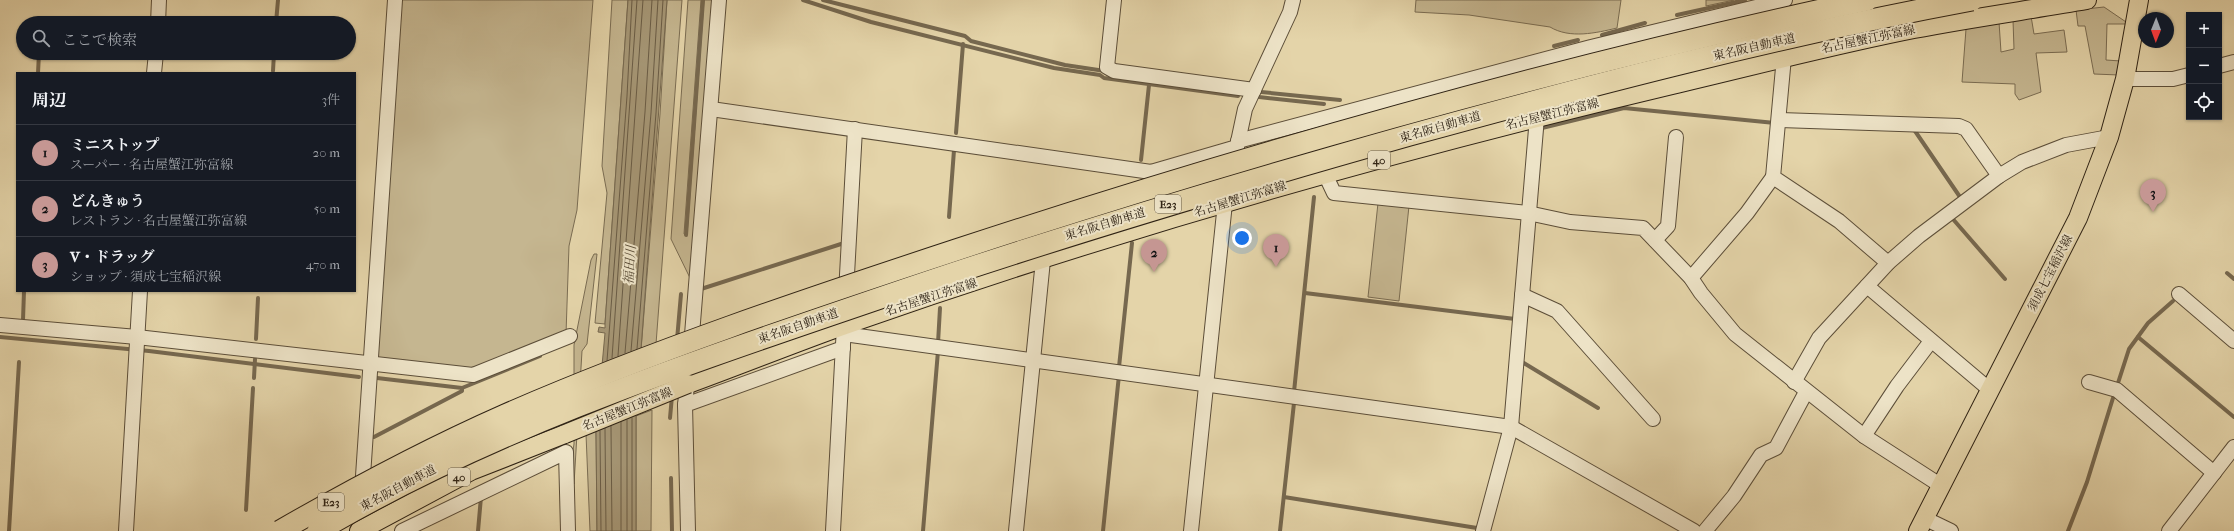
<!DOCTYPE html>
<html lang="ja">
<meta charset="utf-8">
<style>
:root{--surface:#171b24;--page:#242831;--text:#f1f3f6;--muted:#9ea1a6;--line:#363941;--accent:#c59692}
body{margin:0;font-family:"IM FELL French Canon","Noto Serif JP",serif;background:var(--page);color:var(--text)}
.controls{position:absolute;right:12px;top:12px;display:grid;overflow:hidden;border-radius:0px;box-shadow:0 1px 3px #0004}
.controls button{width:36px;height:36px;display:grid;place-items:center;padding:0;border:0;border-bottom:1px solid var(--line);background:var(--surface);color:var(--text);font:20px sans-serif}
.compass{position:absolute;left:2138px;top:12px;width:36px;height:36px;border-radius:50%;background:var(--surface);box-shadow:0 1px 3px #0004;rotate:181deg}
.you{position:absolute;left:1242px;top:238px;width:14px;height:14px;margin:-10px;border:3px solid #fff;border-radius:50%;background:#1a73e8;box-shadow:0 0 0 6px #1a73e833}
.badge{display:grid;place-items:center;width:26px;height:26px;border-radius:50%;background:var(--accent);color:#111;font-size:13px;font-weight:700}
.pin{position:absolute;translate:-50% -33px;filter:drop-shadow(0 1px 2px #0008)}
.pin::after{content:'';position:absolute;top:21px;width:14px;height:12px;background:inherit;clip-path:polygon(0 0,100% 0,50% 100%)}
.list{margin:0;padding:0;list-style:none}
h2{display:flex;justify-content:space-between;align-items:center;height:52px;margin:0;padding:0 16px;font-size:17px}
h2 small{font-size:13px;font-weight:400;color:var(--muted)}
.list li{display:grid;grid-template-columns:26px 1fr auto;gap:12px;align-items:center;box-sizing:border-box;height:56px;padding:0 16px;border-top:1px solid var(--line)}
.list b{display:block;font-size:15px;white-space:nowrap}
.list p{margin:0;font-size:13px;white-space:nowrap;color:var(--muted)}
.list em{font-size:13px;font-style:normal;color:var(--muted)}
.icon{flex:none;width:22px;height:22px;fill:none;stroke:currentColor;stroke-width:2;stroke-linecap:round;stroke-linejoin:round}
.map{position:relative;flex:none;width:2234px;height:531px;overflow:hidden}
.search{position:absolute;background:var(--surface);box-shadow:0 1px 3px #0004;left:16px;top:16px;width:340px;height:44px;display:flex;align-items:center;gap:10px;box-sizing:border-box;padding:0 14px;border-radius:22px;color:var(--muted);font-size:15px}
.panel{position:absolute;background:var(--surface);box-shadow:0 1px 3px #0004;left:16px;top:72px;width:340px;height:220px;border-radius:0px}
.map>svg:first-child{display:block}
</style>
<div class="map">
<svg width="2234" height="531" viewBox="0 0 2234 531">
<rect width="100%" height="100%" fill="#e4d4a9"/>
<filter id="stains"><feTurbulence type="fractalNoise" baseFrequency=".005" numOctaves="4"/><feColorMatrix values="0 0 0 0 .2 0 0 0 0 .09 0 0 0 0 .02 0 0 0 .5 -.17"/></filter>
<radialGradient id="worn" r=".72"><stop offset=".6" stop-color="#630" stop-opacity="0"/><stop offset="1" stop-color="#630" stop-opacity=".3"/></radialGradient>
<!-- green -->
<g fill="#c5b690" stroke="#7a6c52">
<polygon points="398,0 593,0 577,210 569,246 566,334 479,370 379,359 375,353"/>
<polygon points="612,0 628,0 605,324 595,323 607,193 602,166"/>
<polygon points="667,0 682,0 656,344 641,350 660,114"/>
<polygon points="688,0 701,0 684,234 687,235 704,0 712,0 691,280 671,239"/>
<path d="M 1416,0 L 1621,0 L 1617,28 C 1596,33 1570,39 1550,27 L 1469,15 L 1415,12 Z"/>
<polygon points="1706,0 1734,0 1706,6"/>
<polygon points="2104,7 2129,24 2107,24 2106,60 2121,61 2119,75 2094,74 2085,26 2078,26 2076,10"/>
<polygon points="2031,16 2034,34 2064,30 2067,52 2036,53 2041,92 2019,100 2015,94 2015,84 1962,82 1966,29 1999,22 2001,52 2014,49 2013,20"/>
<polygon points="1378,203 1409,206 1399,301 1368,297"/>
<polygon points="594,254 597,254 587,344 582,351 574,484 570,468 574,444 574,345 591,260"/>
<polygon points="652,410 651,531 636,531 636,416"/>
<polygon points="596,431 597,531 590,531 586,434"/>
</g>
<!-- water -->
<polygon fill="#a69776" stroke="#76684f" points="628,0 667,0 636,416 636,531 597,531 596,431 605,333 598,332 599,327 605,328 605,324"/>
<g fill="none" stroke-linecap="round" stroke-linejoin="round">
<!-- shore -->
<g stroke="#6a5c45" stroke-width="1">
<polyline points="637,349 656,113 663,0"/>
<polyline points="631,351 651,113 658,0"/>
<polyline points="625,353 645,112 652,0"/>
<polyline points="618,356 643,0"/>
<polyline points="612,358 637,0"/>
<polyline points="607,361 627,96 632,0"/>
<polyline points="632,418 632,531"/>
<polyline points="627,420 627,531"/>
<polyline points="621,422 621,531"/>
<polyline points="611,426 612,531"/>
<polyline points="605,428 606,531"/>
<polyline points="600,431 601,531"/>
</g>
<!-- stream -->
<g stroke="#76684f" stroke-width="4">
<polyline points="803,0 871,22 1054,68 1100,75 1104,78 1238,96"/>
<polyline points="823,0 965,36 971,41 1065,65 1105,71"/>
<polyline points="1677,15 1745,0"/>
<polyline points="276,23 278,0"/>
<polyline points="1602,35 1645,23"/>
<polyline points="1554,46 1578,40"/>
<polyline points="273,71 274,53"/>
<polyline points="38,73 39,53"/>
<polyline points="1261,92 1340,100"/>
<polyline points="1259,97 1324,104"/>
<polyline points="1542,128 1624,108 1775,123"/>
<polyline points="1915,131 1960,197"/>
<polyline points="956,133 963,44"/>
<polyline points="1141,160 1149,85"/>
<polyline points="949,217 954,150"/>
<polyline points="1952,218 2005,279"/>
<polyline points="686,235 703,0"/>
<polyline points="2227,273 2234,279"/>
<polyline points="701,286 701,289 841,244"/>
<polyline points="1305,293 1515,319"/>
<polyline points="23,320 24,291"/>
<polyline points="0,337 149,351 359,377"/>
<polyline points="2138,337 2234,417"/>
<polyline points="256,339 258,298"/>
<polyline points="677,340 681,294"/>
<polyline points="938,343 940,308"/>
<polyline points="1522,359 1522,362 1598,408"/>
<polyline points="1119,367 1132,243"/>
<polyline points="254,378 255,359"/>
<polyline points="377,378 462,388 540,356"/>
<polyline points="2118,383 2129,349 2148,323 2173,301"/>
<polyline points="1294,392 1314,197"/>
<polyline points="670,418 672,396"/>
<polyline points="374,437 462,391 462,388"/>
<polyline points="671,478 672,531"/>
<polyline points="1284,497 1477,528"/>
<polyline points="246,510 253,388"/>
<polyline points="9,531 19,362"/>
<polyline points="478,531 481,497"/>
<polyline points="923,531 938,351"/>
<polyline points="1103,531 1119,375"/>
<polyline points="1280,531 1294,403"/>
<polyline points="2068,531 2087,482 2113,398"/>
</g>
<defs>
<g id="minor">
<polyline points="1114,0 1107,67 1114,71 1254,90"/>
<polyline points="158,23 159,0"/>
<polyline points="1784,57 1773,177 1839,221 1888,263"/>
<polyline points="2219,66 2234,62"/>
<polyline points="154,73 156,53"/>
<polyline points="2125,79 2173,79 2189,75"/>
<polyline points="711,109 1151,172 1237,147"/>
<polyline points="1780,120 1959,126 1966,129 1999,176"/>
<polyline points="1238,141 1591,47 1785,0"/>
<polyline points="1325,174 1334,193 1528,213 1570,222 1643,228 1691,278 1701,293 1735,334 1864,436 1940,485"/>
<polyline points="1655,240 1668,226 1676,137"/>
<polyline points="1691,278 1747,213 1773,177"/>
<polyline points="1867,286 1990,390"/>
<polyline points="846,293 855,129"/>
<polyline points="2179,294 2234,341"/>
<polyline points="1522,295 1557,311 1653,419"/>
<polyline points="0,325 137,337 473,375 570,336"/>
<polyline points="844,334 1511,427 1694,531"/>
<polyline points="691,347 719,0"/>
<polyline points="1794,382 1819,338 1888,263 1919,236 1999,176 2022,162 2066,145 2109,137"/>
<polyline points="2089,382 2117,390 2214,473"/>
<polyline points="685,405 688,376"/>
<polyline points="1864,436 1897,386 1931,341"/>
<polyline points="362,491 395,0"/>
<polyline points="1924,518 1951,531"/>
<polyline points="126,531 140,291"/>
<polyline points="402,531 566,452 568,531"/>
<polyline points="688,531 685,405 843,348"/>
<polyline points="833,531 844,326"/>
<polyline points="1016,531 1043,260"/>
<polyline points="1191,531 1225,203 1245,109 1290,12 1293,0"/>
<polyline points="1483,531 1511,427 1537,117"/>
<polyline points="1705,531 1734,496 1761,455 1776,448 1806,392"/>
<polyline points="2169,531 2234,447"/>
</g>
<g id="major">
<path d="M 688,384 C 740,365 792,344 845,325 C 1116,230 1393,151 1672,85 C 1753,66 1833,45 1914,29 C 1971,18 2029,10 2087,0"/>
<polyline points="359,531 471,471 565,434"/>
<polyline points="1918,531 2078,218 2109,137 2125,79 2139,0"/>
</g>
</defs>
<!-- minor casing -->
<use href="#minor" stroke="#5c4e39" stroke-width="16"/>
<!-- major casing -->
<use href="#major" stroke="#2e2214" stroke-width="20"/>
<!-- minor -->
<use href="#minor" stroke="#ede3c7" stroke-width="14"/>
<!-- major -->
<use href="#major" stroke="#e4d4a9" stroke-width="18"/>
<defs>
<polyline id="major-bridge" points="565,434 688,384"/>
<g id="highway-bridge">
<path d="M 280,531 C 353,489 428,449 505,415 C 652,351 804,300 956,250 C 1254,152 1560,66 1867,0"/>
<path d="M 318,531 C 494,427 690,363 883,297 C 1057,237 1233,185 1410,135 C 1595,84 1783,35 1972,0"/>
</g>
</defs>
<!-- major-bridge casing -->
<use href="#major-bridge" stroke="#2e2214" stroke-width="20" stroke-linecap="butt"/>
<!-- highway-bridge casing -->
<use href="#highway-bridge" stroke="#2e2214" stroke-width="23" stroke-linecap="butt"/>
<!-- major-bridge -->
<use href="#major-bridge" stroke="#e4d4a9" stroke-width="18"/>
<!-- highway-bridge -->
<use href="#highway-bridge" stroke="#e4d4a9" stroke-width="21"/>
</g>
<g text-anchor="middle" stroke-width="4" stroke-linejoin="round" paint-order="stroke">
<!-- shield labels -->
<g fill="#ede3c7" stroke="#675c4a" stroke-width="1">
<rect x="1368" y="151" width="22" height="18" rx="3"/>
<rect x="1155" y="195" width="26" height="18" rx="3"/>
<rect x="448" y="468" width="22" height="18" rx="3"/>
<rect x="318" y="493" width="26" height="18" rx="3"/>
</g>
<g font-size="11" font-weight="bold" fill="#2e2214">
<text x="1379" y="164">40</text>
<text x="1168" y="208">E23</text>
<text x="459" y="481">40</text>
<text x="331" y="506">E23</text>
</g>
<!-- street labels -->
<g font-size="12" fill="#2e2214" stroke="#ede3c7">
<text transform="translate(1868 39) rotate(-12)" y="4">名古屋蟹江弥富線</text>
<text transform="translate(1754 47) rotate(-13)" y="4">東名阪自動車道</text>
<text transform="translate(1552 114) rotate(-14)" y="4">名古屋蟹江弥富線</text>
<text transform="translate(1440 127) rotate(-16)" y="4">東名阪自動車道</text>
<text transform="translate(1240 199) rotate(-17)" y="4">名古屋蟹江弥富線</text>
<text transform="translate(1105 224) rotate(-17)" y="4">東名阪自動車道</text>
<text transform="translate(2050 273) rotate(-63)" y="4">須成七宝稲沢線</text>
<text transform="translate(931 297) rotate(-18)" y="4">名古屋蟹江弥富線</text>
<text transform="translate(798 326) rotate(-19)" y="4">東名阪自動車道</text>
<text transform="translate(627 409) rotate(-22)" y="4">名古屋蟹江弥富線</text>
<text transform="translate(398 488) rotate(-28)" y="4">東名阪自動車道</text>
</g>
<!-- water labels -->
<g font-size="13" font-style="italic" fill="#584b36" stroke="#ede3c7">
<text transform="translate(629 265) rotate(-86)" y="5">福田川</text>
</g>
</g>
<rect width="100%" height="100%" filter="url(#stains)"/>
<rect width="100%" height="100%" fill="url(#worn)"/>
</svg>
<div class="controls">
<button>+</button>
<button>−</button>
<button><svg class="icon" aria-label="locate" viewBox="0 0 24 24"><circle cx="12" cy="12" r="6"/><path d="M12 2v4M12 18v4M2 12h4M18 12h4"/></svg></button>
</div>
<svg class="compass" viewBox="-18 -18 36 36"><path d="M0-13l5 13h-10z" fill="#e53935"/><path d="M0 13l5-13h-10z" fill="#9ea1a6"/></svg>
<div class="you"></div>
<div class="pin badge" style="left:1276px;top:267px">1</div>
<div class="pin badge" style="left:1154px;top:272px">2</div>
<div class="pin badge" style="left:2153px;top:212px">3</div>
<div class="search"><svg class="icon" aria-label="search" viewBox="0 0 24 24"><circle cx="10" cy="10" r="6"/><path d="M15 15l6 6"/></svg>ここで検索</div>
<section class="panel">
<h2>周辺<small>3件</small></h2>
<ul class="list">
<li><span class="badge">1</span><div><b>ミニストップ</b><p>スーパー · 名古屋蟹江弥富線</p></div><em>20 m</em></li>
<li><span class="badge">2</span><div><b>どんきゅう</b><p>レストラン · 名古屋蟹江弥富線</p></div><em>50 m</em></li>
<li><span class="badge">3</span><div><b>V・ドラッグ</b><p>ショップ · 須成七宝稲沢線</p></div><em>470 m</em></li>
</ul>
</section>
</div>
